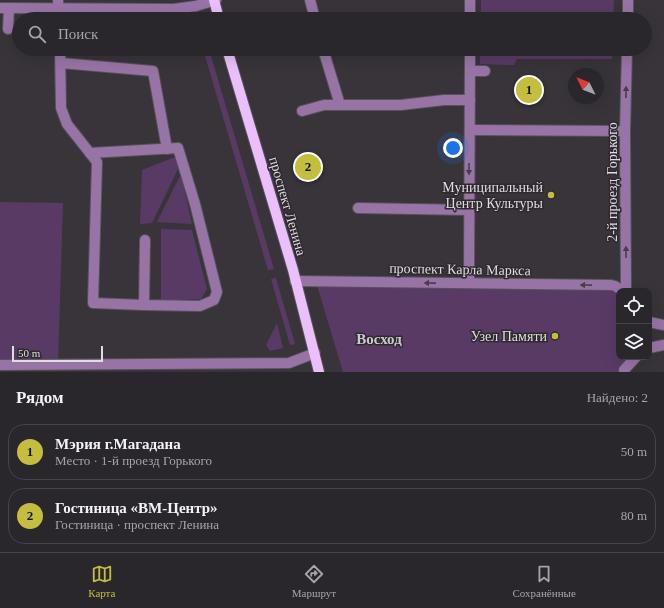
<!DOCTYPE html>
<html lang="ru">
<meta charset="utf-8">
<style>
:root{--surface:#2a272c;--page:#363338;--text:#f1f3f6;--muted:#a5a5a9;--line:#464448;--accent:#c4bd3e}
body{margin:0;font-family:"Times New Roman",serif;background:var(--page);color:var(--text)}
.controls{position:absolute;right:12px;bottom:12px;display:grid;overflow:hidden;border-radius:8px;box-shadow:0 4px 16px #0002}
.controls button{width:36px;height:36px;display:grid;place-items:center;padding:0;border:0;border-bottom:1px solid var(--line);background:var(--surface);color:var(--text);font:20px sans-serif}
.compass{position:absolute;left:568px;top:68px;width:36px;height:36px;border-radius:50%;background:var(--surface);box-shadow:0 4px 16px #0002;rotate:312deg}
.scale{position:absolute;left:12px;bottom:10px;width:91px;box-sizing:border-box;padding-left:4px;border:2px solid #dfdde0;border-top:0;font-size:11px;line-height:14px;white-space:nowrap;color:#dfdde0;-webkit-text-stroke:3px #2e2a30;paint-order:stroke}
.you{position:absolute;left:453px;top:148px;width:14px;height:14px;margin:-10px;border:3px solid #fff;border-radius:50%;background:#1a73e8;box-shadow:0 0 0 6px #1a73e833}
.badge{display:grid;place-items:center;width:26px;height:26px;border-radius:50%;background:var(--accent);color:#111;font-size:13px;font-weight:700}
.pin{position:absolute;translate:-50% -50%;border:2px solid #fff;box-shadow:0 1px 4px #0006}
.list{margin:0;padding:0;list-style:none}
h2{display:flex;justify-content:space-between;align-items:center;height:52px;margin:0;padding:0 16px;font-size:17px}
h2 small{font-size:13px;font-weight:400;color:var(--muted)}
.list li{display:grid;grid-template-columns:26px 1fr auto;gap:12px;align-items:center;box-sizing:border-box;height:56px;margin:0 8px 8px;padding:0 8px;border:1px solid var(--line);border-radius:16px}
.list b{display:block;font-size:15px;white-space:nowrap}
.list p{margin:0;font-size:13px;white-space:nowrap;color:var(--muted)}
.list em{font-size:13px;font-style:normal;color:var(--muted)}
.icon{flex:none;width:22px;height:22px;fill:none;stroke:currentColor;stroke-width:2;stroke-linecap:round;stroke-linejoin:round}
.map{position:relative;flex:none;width:664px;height:372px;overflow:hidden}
.search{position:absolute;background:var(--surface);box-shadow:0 4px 16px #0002;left:12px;right:12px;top:12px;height:44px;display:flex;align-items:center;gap:10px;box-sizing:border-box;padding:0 14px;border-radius:22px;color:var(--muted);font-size:15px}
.sheet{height:180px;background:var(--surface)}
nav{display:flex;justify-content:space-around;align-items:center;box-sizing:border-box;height:56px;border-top:1px solid var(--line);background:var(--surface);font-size:11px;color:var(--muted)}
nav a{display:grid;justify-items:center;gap:2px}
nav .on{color:var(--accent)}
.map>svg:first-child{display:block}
</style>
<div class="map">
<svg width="664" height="372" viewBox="0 0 664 372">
<rect width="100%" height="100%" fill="#38343a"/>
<!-- green -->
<g fill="#593a65">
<polygon points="481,0 614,0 613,19 481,19"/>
<polygon points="203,49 209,49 274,269 268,270"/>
<polygon points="480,49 612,49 612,59 517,59 514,65 480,64"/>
<polygon points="175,157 178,169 152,223 140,224 142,170"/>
<polygon points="181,174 192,224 157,222"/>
<polygon points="0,202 63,203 58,365 0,365"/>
<polygon points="161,229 192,230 207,289 201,299 161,301"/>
<polygon points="276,278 295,344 290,345 271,279"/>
<polygon points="316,282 601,285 619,291 619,357 627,357 626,362 621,372 343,372"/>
<polygon points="277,323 283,348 270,351 266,345"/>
</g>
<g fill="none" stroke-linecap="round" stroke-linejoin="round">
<defs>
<g id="minor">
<polyline points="58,0 59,19"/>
<polyline points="310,0 315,19"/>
<polyline points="0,8 174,9 196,6 216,0"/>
<polyline points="470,19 470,0"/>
<polyline points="628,19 628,0"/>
<polyline points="8,29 9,8"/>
<polyline points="60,49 61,108 67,124 97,162 93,303 144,305"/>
<polyline points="323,49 340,105"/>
<polyline points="61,63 153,71 167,149"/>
<polyline points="470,71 485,71"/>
<polyline points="302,111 324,105 401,105 444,100 470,100"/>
<polyline points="470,130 625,131"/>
<polyline points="90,153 178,148 195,204 217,292 214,300 200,306 144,305 145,240"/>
<polyline points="358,208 469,210"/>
<polyline points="295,281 611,285 615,286 623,291"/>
<polyline points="469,283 470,49"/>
<polyline points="626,291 625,131 627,49"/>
<polyline points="649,322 664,325"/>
<polyline points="649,348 664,345"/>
<polyline points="0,365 289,363 315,353"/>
<polyline points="624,370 636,357"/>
</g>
<g id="major">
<polyline points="214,0 219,19"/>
<polyline points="227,49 293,270 319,372"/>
</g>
</defs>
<!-- minor casing -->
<use href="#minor" stroke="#565258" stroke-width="12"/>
<!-- major casing -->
<use href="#major" stroke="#565258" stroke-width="12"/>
<!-- minor -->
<use href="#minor" stroke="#9874a6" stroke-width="10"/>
<!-- major -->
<use href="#major" stroke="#eabffb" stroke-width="10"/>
</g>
<!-- one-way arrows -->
<defs><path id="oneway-solid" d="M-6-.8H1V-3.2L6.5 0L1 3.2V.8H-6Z"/></defs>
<g fill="#483c4e">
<use href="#oneway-solid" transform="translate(626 92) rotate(-89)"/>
<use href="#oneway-solid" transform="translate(469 169) rotate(90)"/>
<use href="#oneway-solid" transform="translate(626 252) rotate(-90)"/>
<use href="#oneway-solid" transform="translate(430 283) rotate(-179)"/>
<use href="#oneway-solid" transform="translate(586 285) rotate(-179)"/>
</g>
<!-- markers -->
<g fill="#c4bd3e" stroke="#2e2a30" stroke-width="1.5">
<circle cx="551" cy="195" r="4"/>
<circle cx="555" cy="336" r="4"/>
</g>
<g text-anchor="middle" stroke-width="3" stroke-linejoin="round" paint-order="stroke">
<!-- street labels -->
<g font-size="14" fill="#dfdde0" stroke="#2e2a30">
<text transform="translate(612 182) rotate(-90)" y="5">2-й проезд Горького</text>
<text transform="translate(288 206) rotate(74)" y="5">проспект Ленина</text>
<text transform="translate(460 269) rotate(1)" y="5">проспект Карла Маркса</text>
</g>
<!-- poi labels -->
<g font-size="14" fill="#dfdde0" stroke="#2e2a30" text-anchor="end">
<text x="543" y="192">Муниципальный<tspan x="543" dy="16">Центр Культуры</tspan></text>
<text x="547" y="341">Узел Памяти</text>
</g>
<!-- neighbourhood labels -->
<g font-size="15" font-weight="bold" fill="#cdc8cf" stroke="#2e2a30">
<text x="379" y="344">Восход</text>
</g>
</g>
</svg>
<div class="controls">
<button><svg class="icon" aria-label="locate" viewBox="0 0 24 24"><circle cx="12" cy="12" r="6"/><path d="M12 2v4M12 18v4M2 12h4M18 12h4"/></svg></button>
<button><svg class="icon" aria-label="layers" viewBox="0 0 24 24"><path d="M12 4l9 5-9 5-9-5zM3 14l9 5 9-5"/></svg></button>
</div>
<svg class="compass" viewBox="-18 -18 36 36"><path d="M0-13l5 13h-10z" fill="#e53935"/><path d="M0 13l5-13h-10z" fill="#a5a5a9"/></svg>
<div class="scale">50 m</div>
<div class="you"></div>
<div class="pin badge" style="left:529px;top:90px">1</div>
<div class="pin badge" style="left:308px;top:167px">2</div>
<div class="search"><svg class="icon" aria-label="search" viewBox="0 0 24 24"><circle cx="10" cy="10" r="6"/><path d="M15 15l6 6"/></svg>Поиск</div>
</div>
<section class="sheet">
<h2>Рядом<small>Найдено: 2</small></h2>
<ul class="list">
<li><span class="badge">1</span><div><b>Мэрия г.Магадана</b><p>Место · 1-й проезд Горького</p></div><em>50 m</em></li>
<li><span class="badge">2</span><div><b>Гостиница «ВМ-Центр»</b><p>Гостиница · проспект Ленина</p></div><em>80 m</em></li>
</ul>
</section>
<nav>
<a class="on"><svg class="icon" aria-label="map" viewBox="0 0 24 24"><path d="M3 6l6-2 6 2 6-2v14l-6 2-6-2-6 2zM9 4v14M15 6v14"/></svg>Карта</a>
<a><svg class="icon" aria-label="directions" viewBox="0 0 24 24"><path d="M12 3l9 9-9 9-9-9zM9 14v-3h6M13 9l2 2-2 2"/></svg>Маршрут</a>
<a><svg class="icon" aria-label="saved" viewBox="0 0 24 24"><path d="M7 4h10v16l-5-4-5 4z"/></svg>Сохранённые</a>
</nav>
